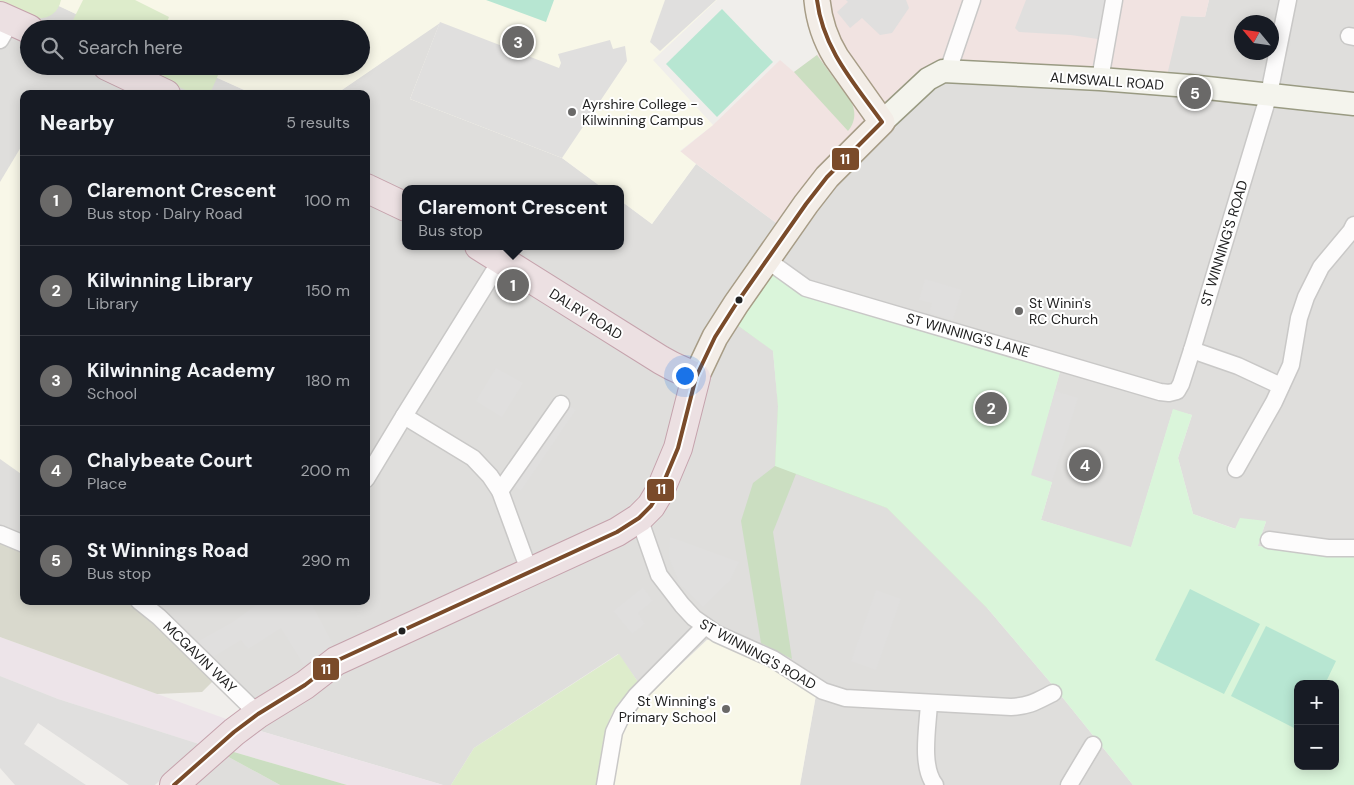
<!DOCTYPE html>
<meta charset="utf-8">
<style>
:root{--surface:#171b24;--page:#242831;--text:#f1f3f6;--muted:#9ea1a6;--line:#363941;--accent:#6a6968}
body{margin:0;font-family:"DM Sans",sans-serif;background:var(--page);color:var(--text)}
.controls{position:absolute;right:15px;bottom:15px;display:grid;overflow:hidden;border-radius:10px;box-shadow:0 2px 12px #0003}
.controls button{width:45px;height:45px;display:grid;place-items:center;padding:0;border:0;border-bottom:1px solid var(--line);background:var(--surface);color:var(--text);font:25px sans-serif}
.compass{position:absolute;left:1234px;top:15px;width:45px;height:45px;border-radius:50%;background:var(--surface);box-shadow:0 2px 12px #0003;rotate:299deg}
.you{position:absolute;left:684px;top:375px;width:18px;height:18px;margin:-12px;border:4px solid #fff;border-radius:50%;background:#1a73e8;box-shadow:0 0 0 8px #1a73e833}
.badge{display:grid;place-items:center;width:32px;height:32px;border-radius:50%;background:var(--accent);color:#fff;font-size:16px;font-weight:700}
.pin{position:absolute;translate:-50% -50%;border:2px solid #fff;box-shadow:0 1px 5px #0006}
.popup{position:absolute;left:402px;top:185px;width:222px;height:65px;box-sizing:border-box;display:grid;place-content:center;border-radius:10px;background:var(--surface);filter:drop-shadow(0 1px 4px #0005);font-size:16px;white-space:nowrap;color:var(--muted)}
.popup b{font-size:19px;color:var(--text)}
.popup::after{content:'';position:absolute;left:50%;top:100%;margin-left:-10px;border:10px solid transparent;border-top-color:var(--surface)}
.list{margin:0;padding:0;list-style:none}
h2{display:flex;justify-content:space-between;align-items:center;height:65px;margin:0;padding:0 20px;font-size:21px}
h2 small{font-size:16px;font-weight:400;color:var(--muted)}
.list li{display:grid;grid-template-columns:32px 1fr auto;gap:15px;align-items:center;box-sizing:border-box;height:90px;padding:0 20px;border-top:1px solid var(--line)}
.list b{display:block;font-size:19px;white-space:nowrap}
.list p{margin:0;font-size:16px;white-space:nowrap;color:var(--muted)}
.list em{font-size:16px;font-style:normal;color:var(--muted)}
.icon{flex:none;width:28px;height:28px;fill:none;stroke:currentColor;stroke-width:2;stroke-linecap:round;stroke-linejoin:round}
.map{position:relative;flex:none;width:1354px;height:785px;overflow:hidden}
.search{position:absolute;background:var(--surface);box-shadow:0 2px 12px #0003;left:20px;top:20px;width:350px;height:55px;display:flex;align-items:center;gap:12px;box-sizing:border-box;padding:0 18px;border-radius:28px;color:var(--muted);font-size:19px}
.panel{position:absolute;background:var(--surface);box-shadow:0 2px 12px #0003;left:20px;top:90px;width:350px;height:515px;border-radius:10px}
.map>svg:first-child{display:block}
</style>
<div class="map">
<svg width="1354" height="785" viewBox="0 0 1354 785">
<rect width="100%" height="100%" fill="#f0eeeb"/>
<!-- residential -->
<g fill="#dfdedc" fill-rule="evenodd">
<polygon points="0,0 46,0 108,29 29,29 29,66 191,66 253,94 24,94 24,552 0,542"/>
<path d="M 1209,0 L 1354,0 L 1354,556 L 1322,555 L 1257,546 L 1266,522 L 1236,529 L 1193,514 L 1178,458 L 1192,415 L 1173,410 L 1131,548 L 1041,520 L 1052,482 L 1031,475 L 1061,368 L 775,271 L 737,324 L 773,350 L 778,406 L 775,466 L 887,508 L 988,609 L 1050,682 L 1133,785 L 800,785 L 816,695 L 713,639 L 707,640 L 646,697 L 638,682 L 618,654 L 474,748 L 451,785 L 443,785 L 257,730 L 269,721 L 129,601 L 366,601 L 366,94 L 336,94 L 440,22 L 410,99 L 562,158 L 604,189 L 406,189 L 406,246 L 620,246 L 621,201 L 652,224 L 696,164 L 787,231 L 928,79 L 1182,16 L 1205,17 ZM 1242,22 L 1272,22 L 1272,52 L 1242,52 Z"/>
<polygon points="223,754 280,785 190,785"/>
</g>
<!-- commercial -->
<polygon fill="#f1e3e1" points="817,0 1209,0 1205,17 1181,16 1165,84 948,71 787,231 680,152 713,125 780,60 794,72 829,46"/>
<!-- industrial -->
<polygon fill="#ede4e9" points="0,637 257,730 443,785 347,785 227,750 199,744 58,699 0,676"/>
<!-- education -->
<g fill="#f8f7e8">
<polygon points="46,0 717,0 653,60 713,125 680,151 696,164 652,224 621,201 620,189 604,189 562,158 410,99 440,23 336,94 253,94 191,66 361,66 361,29 108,29"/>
<polygon points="24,142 24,476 0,459 0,182"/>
<polygon points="714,639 771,664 816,695 800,785 613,785 621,735 631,718 645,699 707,640"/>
</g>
<!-- construction -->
<polygon fill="#d9d9cd" points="0,542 24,552 24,601 129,601 140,608 215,679 202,692 157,694 0,637"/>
<!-- grass -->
<g fill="#ddeccb">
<path d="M 0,0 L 61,0 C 58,14 47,20 34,18 L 0,3 Z"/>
<polygon points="83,0 135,0 169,17 164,29 73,29 73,20"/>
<polygon points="160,66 222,66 212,89 208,94 194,94 156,76"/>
<path d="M 619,654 L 638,682 C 628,693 617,702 611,716 C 602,734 600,764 597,785 L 451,785 L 474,748 Z"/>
</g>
<!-- forest -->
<g fill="#cbdec1">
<path d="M 817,55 L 852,103 C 856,114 855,122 848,131 L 794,72 Z"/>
<polygon points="775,271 988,609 887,508 796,474 773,532 792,659 761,643 741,521 753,483 775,466 778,406 774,351 737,325"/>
<polygon points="227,750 347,785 280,785 223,754"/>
</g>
<!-- park -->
<path fill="#daf5da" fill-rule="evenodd" d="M 775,271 L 1061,368 L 1032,475 L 1052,482 L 1041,520 L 1131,547 L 1173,409 L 1192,415 L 1178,458 L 1193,514 L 1235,529 L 1240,518 L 1266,521 L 1258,546 L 1322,555 L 1354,556 L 1354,785 L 1133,785 L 1050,682 L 988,609 L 887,508 L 775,466 L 778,406 L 773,351 L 737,325 ZM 1298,684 L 1335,684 L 1335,766 L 1298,766 Z"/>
<!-- pitch -->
<g fill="#b7e6d2">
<polygon points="486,0 554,0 546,22"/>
<polygon points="722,9 773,62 717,117 666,64"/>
<polygon points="1190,589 1260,624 1224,694 1155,660"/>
<polygon points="1266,626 1336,661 1325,684 1298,684 1298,730 1231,696"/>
</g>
<!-- parking -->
<g fill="#e0dfde">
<polygon points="665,0 716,0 660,51 650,42"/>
<polygon points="846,0 906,0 909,8 892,33 880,35 862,18 850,28 837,12 848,2"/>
<polygon points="1026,0 1121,0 1111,41 1071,35 1019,32 1015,28"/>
<polygon points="440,22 559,68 561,63 558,54 610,40 613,49 625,46 627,61 562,158 410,99"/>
<polygon points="925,279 962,290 953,320 929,313 932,303 919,300"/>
<polygon points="496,368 523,383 502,417 476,401"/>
<polygon points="1055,391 1078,398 1052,482 1031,475"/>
<polygon points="567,404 576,410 521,491 512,485"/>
<polygon points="670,537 739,562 730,581 703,607 680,585 669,558"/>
<polygon points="643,587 653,601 638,613 645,624 632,634 613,611"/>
<polygon points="876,590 901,599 876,670 851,661"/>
<polygon points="262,601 310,601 335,648 304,665 281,628 248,649 241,640 213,657 197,642 233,622"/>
<polygon points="0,676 58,699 199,744 155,785 129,785 38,723 24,744 86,785 15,785 0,768"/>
</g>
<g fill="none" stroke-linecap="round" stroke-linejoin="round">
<defs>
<g id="street">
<polyline points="1349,36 1354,37"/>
<polyline points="0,40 11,21"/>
<polyline points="948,71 972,0"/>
<polyline points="1100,79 1114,0"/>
<polyline points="767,260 806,288 1160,392 1169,393 1177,391 1181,384 1192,350 1269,94 1288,0"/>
<polyline points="1192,350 1238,366 1281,386"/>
<polyline points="404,416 473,458 490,476 500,491 530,573"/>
<polyline points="1236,469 1274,402 1291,365 1299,318 1306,297 1321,267 1351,231 1354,225"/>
<polyline points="366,479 404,416 501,260"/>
<polyline points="500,491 561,404"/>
<path d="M 639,518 L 659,575 L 682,605 L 694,618 L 717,634 L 773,659 L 823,691 L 845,698 L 1011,707 C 1030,706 1037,701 1053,693"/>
<polyline points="0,534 24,544"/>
<polyline points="1269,540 1328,548 1354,548"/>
<polyline points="139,601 159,617 258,714"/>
<path d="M 929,703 C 928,726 920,766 935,785"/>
<polyline points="605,785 614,732 623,713 636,696 705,626"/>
<polyline points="1069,785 1093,745"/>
</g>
<polyline id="secondary" points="882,122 928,79 943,71 1100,79 1189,86 1354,104"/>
<path id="primary" d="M 696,377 L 715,337 L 736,304 L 806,204 L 827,177 L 882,122 L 836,57 C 825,39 819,21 817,0"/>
<g id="highway">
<polyline points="0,16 29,29"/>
<polyline points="107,66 166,94"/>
<polyline points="366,188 406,207"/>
<polyline points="174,785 234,732 258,714 305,685 336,661 617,532 639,518 651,506 660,491 678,448 696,377 672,366 661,360 479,246"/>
</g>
</defs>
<!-- street casing -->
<use href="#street" stroke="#c9c8c7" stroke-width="19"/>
<!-- secondary casing -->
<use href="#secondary" stroke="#999a82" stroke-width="25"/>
<!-- primary casing -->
<use href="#primary" stroke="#a79c86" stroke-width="28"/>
<!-- highway casing -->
<use href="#highway" stroke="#c5a2ac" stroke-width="30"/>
<!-- street -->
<use href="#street" stroke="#fdfcfc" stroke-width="16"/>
<!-- secondary -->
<use href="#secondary" stroke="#f4f4ed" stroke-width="22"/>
<!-- primary -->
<use href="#primary" stroke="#f3ede7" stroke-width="25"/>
<!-- highway -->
<use href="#highway" stroke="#ece0e2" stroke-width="28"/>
<defs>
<path id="bus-1" d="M 174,785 L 234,732 L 258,714 L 305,685 L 336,661 L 617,532 L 639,518 L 651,506 L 660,491 L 678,448 L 696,377 L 715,337 L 736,304 L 806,204 L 827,177 L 882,122 C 854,83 823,49 817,0"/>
</defs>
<!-- bus-1 casing -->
<use href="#bus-1" stroke="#fff" stroke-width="8"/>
<!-- bus-1 -->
<use href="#bus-1" stroke="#7a4b2a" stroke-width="4"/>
</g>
<!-- markers -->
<g fill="#6a6968" stroke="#fff" stroke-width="2">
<circle cx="572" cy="112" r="5"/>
<circle cx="1019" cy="311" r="5"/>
<circle cx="726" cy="709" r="5"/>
</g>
<g fill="#222" stroke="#fff" stroke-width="2">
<circle cx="739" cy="300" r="4.5"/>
<circle cx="402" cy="631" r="4.5"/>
</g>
<g text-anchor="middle" stroke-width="4" stroke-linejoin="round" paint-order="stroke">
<!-- street labels -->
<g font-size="14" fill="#222" stroke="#fff">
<text transform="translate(1107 81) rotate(4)" y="5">ALMSWALL ROAD</text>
<text transform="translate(1224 243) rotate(-73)" y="5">ST WINNING'S ROAD</text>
<text transform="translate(586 314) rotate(32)" y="5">DALRY ROAD</text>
<text transform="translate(968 335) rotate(16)" y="5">ST WINNING'S LANE</text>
<text transform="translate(758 654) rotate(29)" y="5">ST WINNING'S ROAD</text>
<text transform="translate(200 657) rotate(44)" y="5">MCGAVIN WAY</text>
</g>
<!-- poi labels -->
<g font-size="14" fill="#222" stroke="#fff" text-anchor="start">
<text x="582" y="109">Ayrshire College -<tspan x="582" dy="16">Kilwinning Campus</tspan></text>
<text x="1029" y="308">St Winin's<tspan x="1029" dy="16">RC Church</tspan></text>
<text x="716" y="706" text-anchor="end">St Winning's<tspan x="716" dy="16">Primary School</tspan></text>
</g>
</g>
<g stroke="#fff" stroke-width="2">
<rect x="831" y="147" width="29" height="24" rx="5" fill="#7a4b2a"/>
<rect x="646" y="478" width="29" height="24" rx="5" fill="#7a4b2a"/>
<rect x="312" y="657" width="28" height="24" rx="5" fill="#7a4b2a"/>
</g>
<g font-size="14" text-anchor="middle" font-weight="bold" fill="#fff">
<text x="845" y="164">11</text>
<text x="661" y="494">11</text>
<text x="326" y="674">11</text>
</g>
</svg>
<div class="controls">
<button>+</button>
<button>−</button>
</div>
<svg class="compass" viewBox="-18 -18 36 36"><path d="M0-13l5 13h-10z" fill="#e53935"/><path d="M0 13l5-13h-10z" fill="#9ea1a6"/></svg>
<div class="you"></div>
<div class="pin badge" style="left:513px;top:285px">1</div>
<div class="popup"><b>Claremont Crescent</b>Bus stop</div>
<div class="pin badge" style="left:991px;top:408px">2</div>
<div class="pin badge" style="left:518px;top:42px">3</div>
<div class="pin badge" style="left:1085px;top:465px">4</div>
<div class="pin badge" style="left:1195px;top:93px">5</div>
<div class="search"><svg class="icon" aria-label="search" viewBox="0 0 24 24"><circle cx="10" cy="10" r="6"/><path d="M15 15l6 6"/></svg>Search here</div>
<section class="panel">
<h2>Nearby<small>5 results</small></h2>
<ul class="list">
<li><span class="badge">1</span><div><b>Claremont Crescent</b><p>Bus stop · Dalry Road</p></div><em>100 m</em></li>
<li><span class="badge">2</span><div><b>Kilwinning Library</b><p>Library</p></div><em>150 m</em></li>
<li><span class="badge">3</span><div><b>Kilwinning Academy</b><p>School</p></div><em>180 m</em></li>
<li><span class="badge">4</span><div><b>Chalybeate Court</b><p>Place</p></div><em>200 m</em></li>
<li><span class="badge">5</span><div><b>St Winnings Road</b><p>Bus stop</p></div><em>290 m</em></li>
</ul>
</section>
</div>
